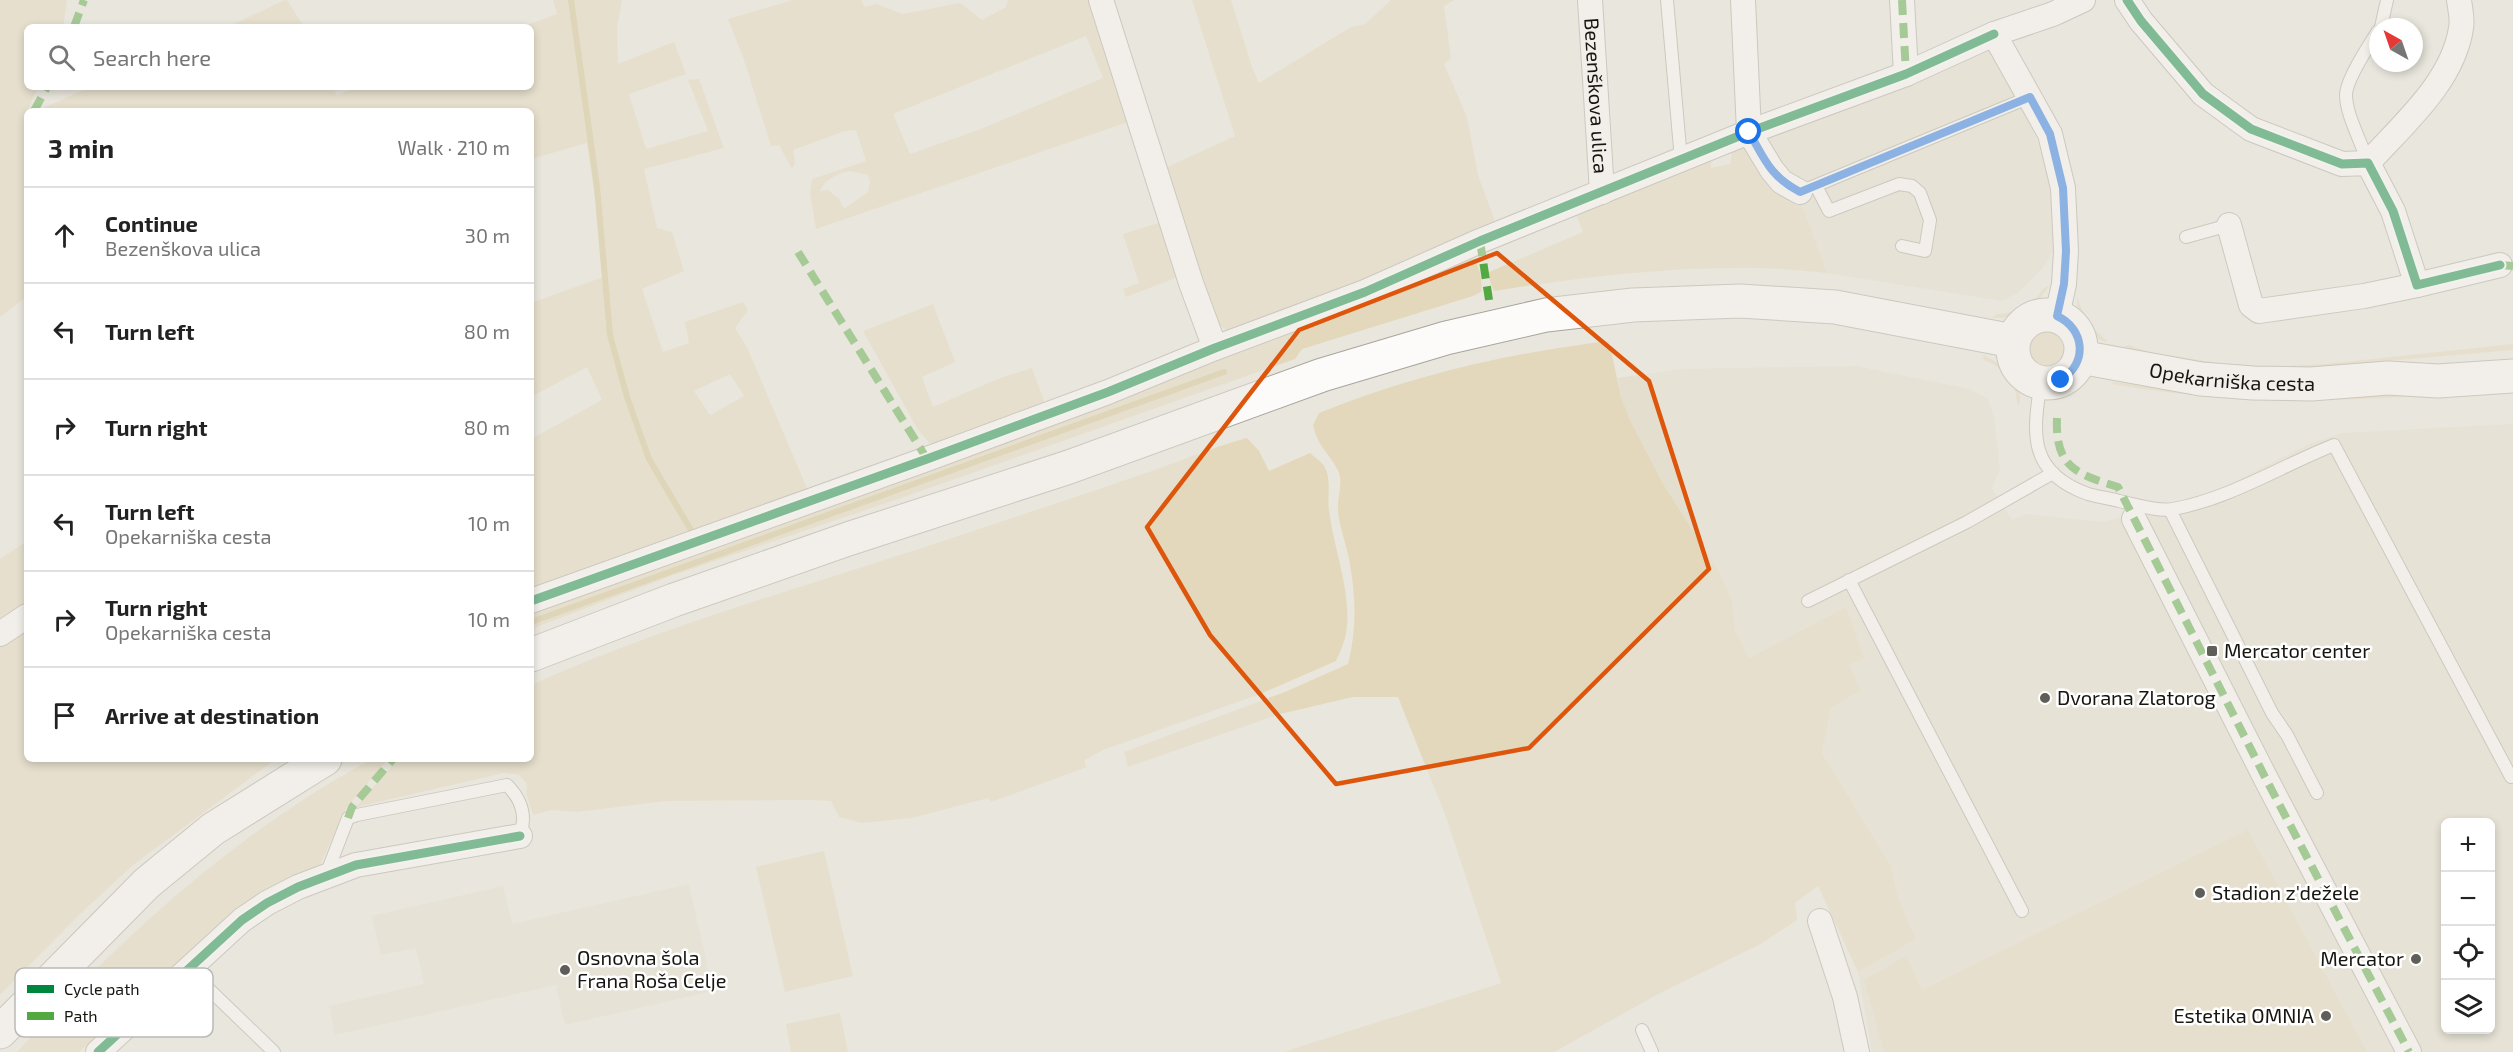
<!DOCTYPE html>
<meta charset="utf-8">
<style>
:root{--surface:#fff;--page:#f2f2f2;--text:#222;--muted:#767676;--line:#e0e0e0}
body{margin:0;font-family:"Exo 2",sans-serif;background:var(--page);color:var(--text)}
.controls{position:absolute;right:18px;bottom:18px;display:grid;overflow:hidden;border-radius:9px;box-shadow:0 3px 9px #0003}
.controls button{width:54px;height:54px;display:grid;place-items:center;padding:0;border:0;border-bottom:2px solid var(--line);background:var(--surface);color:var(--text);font:30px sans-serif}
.compass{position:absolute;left:2369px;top:18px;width:54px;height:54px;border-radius:50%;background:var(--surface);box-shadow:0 3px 9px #0003;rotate:320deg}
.stop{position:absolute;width:18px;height:18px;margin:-14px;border:4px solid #1a73e8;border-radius:50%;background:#fff}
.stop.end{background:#1a73e8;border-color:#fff;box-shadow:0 2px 6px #0008}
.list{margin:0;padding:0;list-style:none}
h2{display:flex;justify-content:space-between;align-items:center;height:78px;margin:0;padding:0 24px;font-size:26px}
h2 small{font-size:20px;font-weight:400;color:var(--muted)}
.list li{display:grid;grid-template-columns:39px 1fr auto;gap:18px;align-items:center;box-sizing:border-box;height:96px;padding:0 24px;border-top:2px solid var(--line)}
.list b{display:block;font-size:22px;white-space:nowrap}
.list p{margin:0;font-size:20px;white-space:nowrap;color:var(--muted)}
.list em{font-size:20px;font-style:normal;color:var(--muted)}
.icon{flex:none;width:33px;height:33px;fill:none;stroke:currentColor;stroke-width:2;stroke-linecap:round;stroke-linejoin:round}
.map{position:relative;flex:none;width:2513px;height:1052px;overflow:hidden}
.search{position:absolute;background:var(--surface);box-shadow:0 3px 9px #0003;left:24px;top:24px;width:510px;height:66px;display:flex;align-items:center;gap:15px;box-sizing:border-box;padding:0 21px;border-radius:9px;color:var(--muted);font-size:22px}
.panel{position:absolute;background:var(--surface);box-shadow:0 3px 9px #0003;left:24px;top:108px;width:510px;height:654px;border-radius:9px}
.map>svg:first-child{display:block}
</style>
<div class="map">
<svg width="2513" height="1052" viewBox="0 0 2513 1052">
<rect width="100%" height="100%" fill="#e9e6dd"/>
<!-- built -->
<g fill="#e3decd" fill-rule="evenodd">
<polygon points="1988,43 2036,137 2050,184 2053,252 2042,269 2019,292 2002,301 1827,273 1814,240 1746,144"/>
<path d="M 1856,366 L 1970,389 L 1988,399 L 1994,418 L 2000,469 L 1992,488 L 2012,520 L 2026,514 L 2103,522 L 2212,493 L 2311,443 L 2343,433 L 2513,424 L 2513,1052 L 1872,1052 L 1858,972 L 1916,939 L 1899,900 L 1890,864 L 1822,753 L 1831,708 L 1849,665 L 1864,658 L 1846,608 L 1749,658 L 1735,630 L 1732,601 L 1719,571 L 1663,484 L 1630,420 L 1621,397 L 1618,378 L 1682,369 ZM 2446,822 L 2490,822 L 2490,1030 L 2446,1030 Z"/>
<polygon points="689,884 713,991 565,1025 556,985 335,1035 329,1006 424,984 416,948 381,955 372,916 503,886 512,924"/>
</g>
<!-- green -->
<g fill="#e3d8bb" fill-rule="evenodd">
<polygon points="0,0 67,0 63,27 27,27 27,87 38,87 27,111 25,121 27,129 27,296 0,317"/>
<polygon points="285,0 287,0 304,27 227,27"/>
<path d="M 553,0 L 622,0 L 617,29 L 618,64 L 674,42 L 686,74 L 629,94 L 646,149 L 708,131 L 688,80 L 699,79 L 724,148 L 644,169 L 657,228 L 672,232 L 684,271 L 642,289 L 663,352 L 689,343 L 685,322 L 743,302 L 748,310 L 735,328 L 747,347 L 809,493 L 531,593 L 531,439 L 602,400 L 587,367 L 531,397 L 531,303 L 606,276 L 587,143 L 531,159 L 531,111 L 37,111 L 90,87 L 333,87 L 337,95 L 358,87 L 531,87 L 531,27 L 522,27 L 557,14 ZM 730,374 L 744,396 L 710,415 L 694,391 Z"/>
<path d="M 793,0 L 861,0 L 865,7 L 876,4 L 903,14 L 960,3 L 982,20 L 1006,7 L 1008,0 L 1095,0 L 1134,120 L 816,229 L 810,194 L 812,179 L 866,161 L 856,130 L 845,131 L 793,150 L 795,163 L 792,169 L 779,145 L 771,146 L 744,60 L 728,19 ZM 1086,36 L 1103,78 L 981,129 L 910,154 L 893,114 ZM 850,171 L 868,175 L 870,181 L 868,192 L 844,209 L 839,199 L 828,190 L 820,191 C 826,178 837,174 850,171 Z"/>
<polygon points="1192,0 1231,0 1252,67 1259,83 1351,27 1365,24 1391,0 1455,0 1444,6 1451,58 1444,64 1467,117 1478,175 1496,224 1236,334 1226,330 1217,322 1161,170 1235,136"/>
<path d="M 1746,144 L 1798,195 L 1827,273 C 1803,271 1778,268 1754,268 C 1667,267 1580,277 1494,291 L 1487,273 L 1583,232 L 1575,212 L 1711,158 L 1711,168 L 1730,164 L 1733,148 Z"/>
<polygon points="1165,221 1181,276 1126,297 1123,289 1139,283 1123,234"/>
<path d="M 1471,254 C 1479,265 1483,278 1481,292 L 1473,296 L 1302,349 L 1295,359 L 904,497 L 671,576 L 531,629 L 531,608 Z"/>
<path d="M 2049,286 C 2034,309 2019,319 1992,318 L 1997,314 C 2013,314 2026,308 2038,296 C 2042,291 2042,288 2049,286 Z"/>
<path d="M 2077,297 L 2086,321 L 2108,342 C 2087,340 2076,316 2077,297 Z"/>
<polygon points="933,304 955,362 922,377 933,407 1000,378 1032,368 1047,409 936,450 918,430 863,331"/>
<circle cx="2048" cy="350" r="23"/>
<path d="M 1609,341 L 1621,397 L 1630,420 L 1663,484 L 1719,571 L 1732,601 L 1735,630 L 1749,658 L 1846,607 L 1864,658 L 1849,665 L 1861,690 L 1831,708 L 1822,753 L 1890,864 L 1899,900 L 1916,939 L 1858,972 L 1818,886 L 1795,903 L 1797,920 L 1761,944 L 1662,992 L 1554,1052 L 1284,1052 C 1356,1028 1429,1007 1501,983 L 1446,817 L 1398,697 L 1353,697 L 1280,714 L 1128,767 L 1124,752 L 1285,692 L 1348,664 C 1357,629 1356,595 1349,559 C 1346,543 1339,526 1338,510 C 1337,498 1343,485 1339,473 C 1332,455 1318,449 1313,425 L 1319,413 C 1417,374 1505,354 1609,341 Z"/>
<polygon points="2513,344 2513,350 2263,372 2125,351 2123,347 2128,345 2149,352 2224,364 2263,367 2325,364"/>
<path d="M 1983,355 C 2003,364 2025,381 2019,406 C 2015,398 2017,394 2014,386 C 2009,373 1996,365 1984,360 Z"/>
<path d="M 2113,382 L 2188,390 L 2424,391 L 2418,396 C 2315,403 2214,402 2112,384 Z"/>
<path d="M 1247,438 L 1259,451 L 1269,471 L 1310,453 C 1314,457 1321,461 1324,466 C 1332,479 1327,497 1329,511 C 1334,549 1350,588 1347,626 C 1346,639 1341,650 1336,661 L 1260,694 L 1103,750 L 1085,760 L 1085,765 L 1087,767 L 991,802 L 988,798 L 912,818 L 862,823 L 839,817 L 831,801 L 812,800 L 666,801 L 577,812 L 551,810 L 533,815 L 526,793 L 527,784 L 519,775 L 504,773 L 356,807 L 398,759 L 531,759 L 531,685 C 658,628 793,590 925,547 C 996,523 1068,500 1140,475 C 1176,463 1210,448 1247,438 Z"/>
<polygon points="27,541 27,607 0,624 0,559"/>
<polygon points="27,625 27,759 276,759 133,865 77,917 0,995 0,643"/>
<path d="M 372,759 L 388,759 L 347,807 L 318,869 L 240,913 L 79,1052 L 17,1052 C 121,937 235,833 372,759 Z"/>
<polygon points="2248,830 2367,1052 1884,1052 1864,980 1906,956 1922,990"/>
<polygon points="824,851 853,976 785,992 756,867"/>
<polygon points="840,1013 848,1052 791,1052 786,1024"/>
</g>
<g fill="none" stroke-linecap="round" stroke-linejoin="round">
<!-- stream -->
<g stroke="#d3c08c" stroke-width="6">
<polyline points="571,0 597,187 610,335 627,397 649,459 695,537"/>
<polyline points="531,622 1224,372"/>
</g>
<defs>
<g id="lane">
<polyline points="1667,0 1681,160"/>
<polyline points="2381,27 2387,0"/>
<path d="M 2368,163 C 2362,143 2346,115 2346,95 C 2346,80 2369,45 2378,31"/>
<polyline points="1816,186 1829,211 1899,184 1912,186 1920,193 1930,220 1925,251 1902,246"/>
<polyline points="1800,192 2030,97"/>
<polyline points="2186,237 2229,225"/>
<path d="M 2041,382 C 2032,435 2029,473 2088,494 C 2098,497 2109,498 2119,501 C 2134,504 2158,512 2173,509 C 2229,499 2281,466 2334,445 L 2511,777 L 2513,776"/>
<polyline points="2170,510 2272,713 2287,735 2317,793"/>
<polyline points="1849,580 2022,911"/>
<polyline points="1808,601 1967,522 2053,473"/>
<path d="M 326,875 L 348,818 L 357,815 L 507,785 C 522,800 527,816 520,836"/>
<polyline points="189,970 274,1052"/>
<polyline points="1642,1030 1652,1052"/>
</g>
<g id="street">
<polyline points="1101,0 1191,283 1215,348"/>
<path id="s1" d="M 1590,0 L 1602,192"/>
<polyline points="1743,0 1749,132 1772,170 1782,182 1800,192"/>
<polyline points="1902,0 1906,74"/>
<polyline points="2127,0 2141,21 2203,94 2251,129 2342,164 2368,163 2393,211 2417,285 2500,265"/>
<path d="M 2368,163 C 2403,124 2453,82 2461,28 C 2463,19 2460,9 2459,0"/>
<polyline points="2229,225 2251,305 2259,311 2364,296 2417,285"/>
<polyline points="2057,316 2064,284 2066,251 2063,188 2050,134 1994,34 2053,14 2083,0"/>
<polyline points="2134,519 2267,781 2409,1052"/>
<polyline points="531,601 927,459 1108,392 1215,348 1365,292 1480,241 1749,132 1906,74 1994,34"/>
<polyline points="0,634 27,616"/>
<polyline points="1820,921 1845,997 1857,1052"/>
<polyline points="98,1052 242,920 267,903 298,887 356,865 520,836"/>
</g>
<g id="secondary">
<circle cx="2047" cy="349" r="34"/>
<path id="s2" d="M 2080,357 L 2201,379 L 2253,383 L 2311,384 L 2388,378 L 2438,381 L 2513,376"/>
<polyline points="531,655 674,600 848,539 1069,467 1322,375 1446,338 1546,315 1633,305 1740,301 1835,307 2013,341"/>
<polyline points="0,1032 147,883 213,829 325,759"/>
</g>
</defs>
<!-- lane casing -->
<use href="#lane" stroke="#a8a59e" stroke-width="14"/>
<!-- street casing -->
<use href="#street" stroke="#a8a59e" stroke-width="26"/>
<!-- secondary casing -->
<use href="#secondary" stroke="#a8a59e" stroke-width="35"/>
<!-- lane -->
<use href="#lane" stroke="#fcfbfa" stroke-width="12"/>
<!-- street -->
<use href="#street" stroke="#fcfbfa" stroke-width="24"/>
<!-- secondary -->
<use href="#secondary" stroke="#fcfbfa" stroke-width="33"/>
<!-- quiet -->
<g stroke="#52a942" stroke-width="8" stroke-dasharray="15 8" stroke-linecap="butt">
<polyline points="1902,0 1906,74"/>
<polyline points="74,27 84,0"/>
<polyline points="34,111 47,87"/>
<polyline points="1480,241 1489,300"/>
<polyline points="798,252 927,459"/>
<polyline points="2500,265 2513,266"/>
<path d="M 2057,418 C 2055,467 2076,474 2118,487 L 2267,781 L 2409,1052"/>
<polyline points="348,818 352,807 393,759"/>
</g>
<defs>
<g id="cycleway">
<polyline points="2127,0 2141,21 2203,94 2251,129 2342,164 2368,163 2393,211 2417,285 2500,265"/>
<polyline points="531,601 927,459 1108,392 1215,348 1365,292 1480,241 1749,132 1906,74 1994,34"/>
<polyline points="98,1052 242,920 267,903 298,887 356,865 520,836"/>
</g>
</defs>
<!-- cycleway casing -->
<use href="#cycleway" stroke="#fff" stroke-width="13"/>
<!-- cycleway -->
<use href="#cycleway" stroke="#00873e" stroke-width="9"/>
</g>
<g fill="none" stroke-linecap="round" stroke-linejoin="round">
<!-- route -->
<path stroke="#1a73e8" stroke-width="8" d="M 1749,132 C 1765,160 1770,176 1800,192 L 2030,97 L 2050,134 L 2063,188 L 2066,251 L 2064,284 L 2057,316 C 2085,329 2088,363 2061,380"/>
</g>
<!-- marked area -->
<path d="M0 0H2513V1052H0ZM 1497,253 L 1649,381 L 1709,569 L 1529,748 L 1336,784 L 1210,635 L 1147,527 L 1299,330 Z" fill="#e9e6dd" fill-opacity=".55" fill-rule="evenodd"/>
<path fill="none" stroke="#de560c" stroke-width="4.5" stroke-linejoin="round" d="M 1497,253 L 1649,381 L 1709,569 L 1529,748 L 1336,784 L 1210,635 L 1147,527 L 1299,330 Z"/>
<!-- markers -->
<g fill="#605e58" stroke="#fff" stroke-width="2">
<rect x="2206" y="645" width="12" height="12" rx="3"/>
<circle cx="2045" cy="698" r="6"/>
<circle cx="2200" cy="893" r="6"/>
<circle cx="2416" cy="959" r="6"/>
<circle cx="565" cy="970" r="6"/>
<circle cx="2326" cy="1016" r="6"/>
</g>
<g text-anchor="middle" stroke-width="5" stroke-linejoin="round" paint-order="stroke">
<!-- street labels -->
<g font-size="20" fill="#171510" stroke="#fff">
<text dy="7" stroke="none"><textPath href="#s1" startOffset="96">Bezenškova ulica</textPath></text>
<text dy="7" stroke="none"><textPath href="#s2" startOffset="154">Opekarniška cesta</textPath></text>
</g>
<!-- poi labels -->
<g font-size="20" fill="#171510" stroke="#fff" text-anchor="start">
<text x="2224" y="658">Mercator center</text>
<text x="2057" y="705">Dvorana Zlatorog</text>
<text x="2212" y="900">Stadion z'dežele</text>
<text x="577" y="965">Osnovna šola<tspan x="577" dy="23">Frana Roša Celje</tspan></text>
<text x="2404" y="966" text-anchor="end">Mercator</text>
<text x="2314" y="1023" text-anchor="end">Estetika OMNIA</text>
</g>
</g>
<!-- legend -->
<rect x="15" y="968" width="198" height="69" rx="9" fill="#fff" stroke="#b9b9b7" stroke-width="1.5"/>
<rect x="27" y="985" width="27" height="8" fill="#00873e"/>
<rect x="27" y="1012" width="27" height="8" fill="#52a942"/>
<g font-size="16" fill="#171510">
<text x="64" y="995">Cycle path</text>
<text x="64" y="1022">Path</text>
</g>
</svg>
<div class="controls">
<button>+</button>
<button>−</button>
<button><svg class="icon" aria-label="locate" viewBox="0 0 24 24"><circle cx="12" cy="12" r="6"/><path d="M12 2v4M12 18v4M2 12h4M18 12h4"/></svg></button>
<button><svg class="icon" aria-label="layers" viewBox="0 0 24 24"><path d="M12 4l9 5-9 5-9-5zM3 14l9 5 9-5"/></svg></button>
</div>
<svg class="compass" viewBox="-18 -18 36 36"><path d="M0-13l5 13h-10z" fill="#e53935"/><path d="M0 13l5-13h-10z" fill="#767676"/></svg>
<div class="stop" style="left:1749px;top:132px"></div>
<div class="stop end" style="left:2061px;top:380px"></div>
<div class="search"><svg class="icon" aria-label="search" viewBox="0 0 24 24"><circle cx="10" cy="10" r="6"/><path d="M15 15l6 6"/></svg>Search here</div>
<section class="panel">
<h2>3 min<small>Walk · 210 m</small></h2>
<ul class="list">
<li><svg class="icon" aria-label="ahead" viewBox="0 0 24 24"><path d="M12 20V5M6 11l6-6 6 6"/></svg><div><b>Continue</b><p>Bezenškova ulica</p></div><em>30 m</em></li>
<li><svg class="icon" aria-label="left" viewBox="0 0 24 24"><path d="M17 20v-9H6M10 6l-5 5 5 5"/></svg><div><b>Turn left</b></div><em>80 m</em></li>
<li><svg class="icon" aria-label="right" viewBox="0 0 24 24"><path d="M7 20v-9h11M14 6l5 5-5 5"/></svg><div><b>Turn right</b></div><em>80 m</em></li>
<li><svg class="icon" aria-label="left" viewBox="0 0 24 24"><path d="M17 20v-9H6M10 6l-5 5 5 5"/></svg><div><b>Turn left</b><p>Opekarniška cesta</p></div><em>10 m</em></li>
<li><svg class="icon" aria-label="right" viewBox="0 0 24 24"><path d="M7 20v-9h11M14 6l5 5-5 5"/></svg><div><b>Turn right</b><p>Opekarniška cesta</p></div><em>10 m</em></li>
<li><svg class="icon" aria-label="arrive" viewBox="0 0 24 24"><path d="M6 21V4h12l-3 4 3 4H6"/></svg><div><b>Arrive at destination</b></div></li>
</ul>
</section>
</div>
